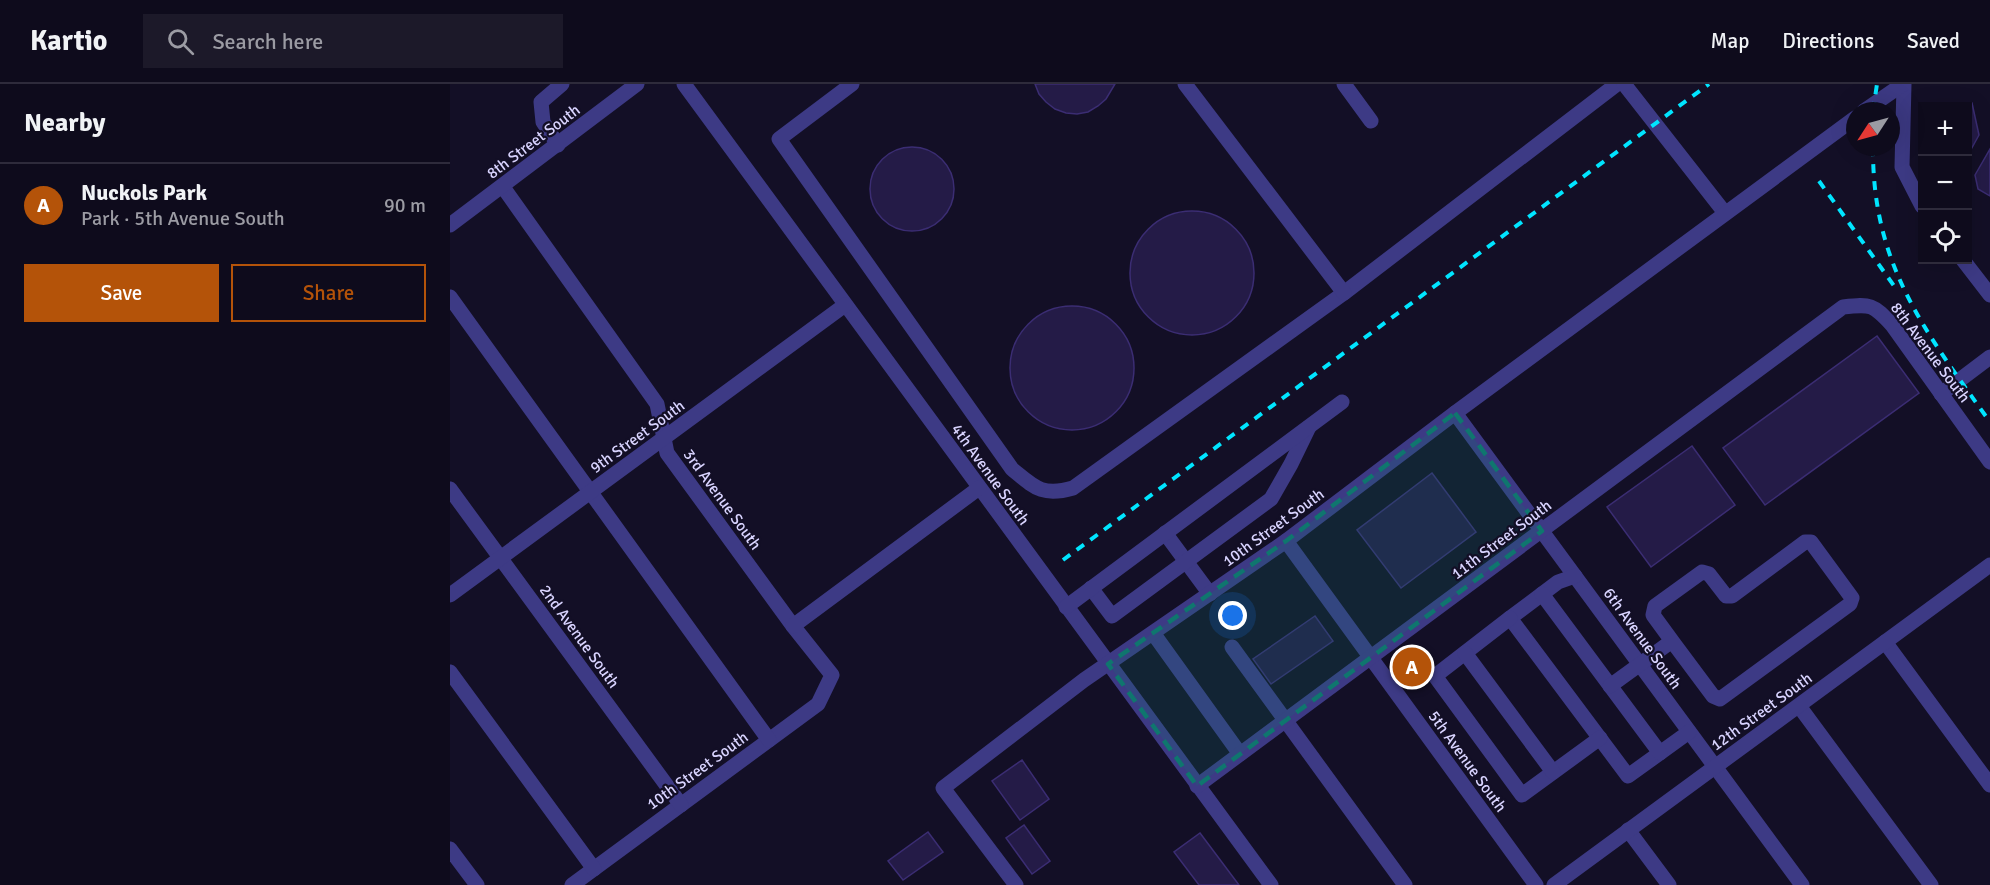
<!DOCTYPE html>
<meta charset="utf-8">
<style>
:root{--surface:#0e0b1c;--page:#1c1929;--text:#f1f3f6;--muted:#9b9ba3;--line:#2e2b3b;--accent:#b45309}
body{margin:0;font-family:Signika,sans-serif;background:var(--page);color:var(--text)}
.controls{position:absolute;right:18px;top:18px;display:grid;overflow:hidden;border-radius:0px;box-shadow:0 6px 24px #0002}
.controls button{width:54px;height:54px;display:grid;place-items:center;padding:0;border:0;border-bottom:2px solid var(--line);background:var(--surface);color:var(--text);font:30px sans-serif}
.compass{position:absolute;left:1396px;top:18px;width:54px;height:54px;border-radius:50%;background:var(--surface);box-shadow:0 6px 24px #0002;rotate:234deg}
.you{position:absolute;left:783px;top:532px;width:21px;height:21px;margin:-15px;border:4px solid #fff;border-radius:50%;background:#1a73e8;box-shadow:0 0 0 9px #1a73e833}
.badge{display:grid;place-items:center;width:39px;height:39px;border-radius:50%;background:var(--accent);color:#fff;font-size:20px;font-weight:700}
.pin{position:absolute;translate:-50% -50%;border:3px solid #fff;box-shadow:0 2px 6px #0006}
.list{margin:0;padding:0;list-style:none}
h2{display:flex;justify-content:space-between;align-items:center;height:78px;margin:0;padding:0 24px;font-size:26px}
h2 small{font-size:20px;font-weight:400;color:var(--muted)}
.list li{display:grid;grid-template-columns:39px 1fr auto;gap:18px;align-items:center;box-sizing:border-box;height:84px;padding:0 24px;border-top:2px solid var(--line)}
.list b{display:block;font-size:22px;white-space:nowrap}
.list p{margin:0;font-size:20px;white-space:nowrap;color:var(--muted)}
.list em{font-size:20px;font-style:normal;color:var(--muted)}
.actions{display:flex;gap:12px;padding:18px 24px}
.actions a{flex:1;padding:14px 0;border:2px solid var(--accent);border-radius:0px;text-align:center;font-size:21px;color:var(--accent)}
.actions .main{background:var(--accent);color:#fff}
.icon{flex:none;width:33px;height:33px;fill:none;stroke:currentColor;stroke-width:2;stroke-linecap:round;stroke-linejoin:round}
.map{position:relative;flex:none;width:1540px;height:801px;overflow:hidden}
header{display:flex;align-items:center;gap:36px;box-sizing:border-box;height:84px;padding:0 30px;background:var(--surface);border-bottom:2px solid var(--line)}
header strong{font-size:28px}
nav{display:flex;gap:33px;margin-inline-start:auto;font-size:21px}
.search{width:420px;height:54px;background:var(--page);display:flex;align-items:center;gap:15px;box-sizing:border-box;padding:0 21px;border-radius:0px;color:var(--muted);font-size:22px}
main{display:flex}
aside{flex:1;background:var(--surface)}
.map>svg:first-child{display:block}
</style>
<header>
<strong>Kartio</strong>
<div class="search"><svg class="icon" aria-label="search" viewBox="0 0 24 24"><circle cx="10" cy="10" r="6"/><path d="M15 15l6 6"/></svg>Search here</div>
<nav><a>Map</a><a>Directions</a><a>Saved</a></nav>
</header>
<main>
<aside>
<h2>Nearby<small></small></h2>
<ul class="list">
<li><span class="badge">A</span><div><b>Nuckols Park</b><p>Park · 5th Avenue South</p></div><em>90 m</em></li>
</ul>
<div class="actions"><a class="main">Save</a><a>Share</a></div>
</aside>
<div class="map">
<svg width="1540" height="801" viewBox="0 0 1540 801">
<rect width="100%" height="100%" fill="#130f26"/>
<!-- building -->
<g fill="#241b47" stroke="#3b2d73" stroke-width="1.5">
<polygon points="585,0 665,0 656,15 648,22 638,28 627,30 616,29 605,25 596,18 589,10"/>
<polygon points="1518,19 1522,19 1529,51 1518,71"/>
<circle cx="462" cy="105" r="42"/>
<polygon points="1540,65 1540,112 1528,105 1525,91"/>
<circle cx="742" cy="189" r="62"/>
<circle cx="622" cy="284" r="62"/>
<polygon points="1427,252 1469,309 1315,421 1273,364"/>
<polygon points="1242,362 1285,421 1201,483 1157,423"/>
<polygon points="982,389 1026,448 951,504 907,446"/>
<polygon points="865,532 883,557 821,600 803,575"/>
<polygon points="572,676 599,715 570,736 542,697"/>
<polygon points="574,741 600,777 582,790 556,754"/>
<polygon points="478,748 493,768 453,796 438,777"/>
<polygon points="750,749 789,801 749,801 724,768"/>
</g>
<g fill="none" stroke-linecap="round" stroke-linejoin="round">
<!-- minor -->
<g stroke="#3d3a85" stroke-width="15">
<polyline points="234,0 821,801"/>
<path d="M 402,0 L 329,55 L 562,385 C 584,403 592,413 623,404 L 894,209 L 1167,0"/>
<polyline points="735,0 894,209"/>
<polyline points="894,0 921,37"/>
<polyline points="1174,0 1275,129"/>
<polyline points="1454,0 1452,83 1472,122"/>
<polyline points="1414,27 1453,0"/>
<polyline points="108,61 93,38 91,18 112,0"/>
<polyline points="53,103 207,320 217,369 343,542 382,591 368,620 122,801"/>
<polyline points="0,141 187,0"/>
<polyline points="1513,176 1540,211"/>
<polyline points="0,213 319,656"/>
<polyline points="1491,310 1540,273"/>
<polyline points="1005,329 1352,801"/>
<polyline points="0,405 231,721"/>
<polyline points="715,449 760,510"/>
<polyline points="836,457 1086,801"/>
<polyline points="1125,492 1108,498 1060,534 1178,692 1239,648"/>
<polyline points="641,504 662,532 821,415 841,380 859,343"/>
<polyline points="1092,510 1210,669"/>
<polyline points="0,511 395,221"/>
<polyline points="616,523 892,318"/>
<polyline points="1060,534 985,592 1072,711 1150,654"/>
<polyline points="343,542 529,404"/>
<polyline points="703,549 790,670"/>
<polyline points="1435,558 1540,701"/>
<polyline points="782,563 955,801"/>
<polyline points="1015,569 1103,688"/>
<polyline points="0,588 144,785"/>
<polyline points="1160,602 1222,557 1263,612 1270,615 1400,520 1402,514 1361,458 1355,458 1282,512 1276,512 1259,490 1252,488 1205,522 1203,531 1222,557"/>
<polyline points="1349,622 1481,801"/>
<path d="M 747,702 L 1393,223 C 1421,220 1423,220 1442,241 L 1540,378"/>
<polyline points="1178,746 1219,801"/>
<polyline points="0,765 27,801"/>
<polyline points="566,801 493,704 634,596 836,457 1005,329 1405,34"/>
<polyline points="1104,801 1540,481"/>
</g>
<!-- rail -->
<g stroke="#00e5ff" stroke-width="4" stroke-dasharray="9 8" stroke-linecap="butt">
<polyline points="1423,27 1427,0"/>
<path d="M 1423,63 C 1422,181 1475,247 1540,338"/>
<polyline points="1369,97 1447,206"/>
<polyline points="613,476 1259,0"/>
</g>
</g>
<!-- marked area -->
<path fill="#0f766e" fill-opacity="0.2" stroke="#0f766e" stroke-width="4.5" stroke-dasharray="12 8" stroke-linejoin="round" d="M 1005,329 L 1092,447 L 747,702 L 658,580 L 836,457 Z"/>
<g text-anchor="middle" stroke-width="4.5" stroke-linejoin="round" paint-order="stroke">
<!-- street labels -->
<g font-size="16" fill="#d9d4ff" stroke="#130f26">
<text transform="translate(83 57) rotate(-37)" y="6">8th Street South</text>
<text transform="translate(1481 268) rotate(53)" y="6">8th Avenue South</text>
<text transform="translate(187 352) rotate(-36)" y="6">9th Street South</text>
<text transform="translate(541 390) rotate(54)" y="6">4th Avenue South</text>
<text transform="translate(273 415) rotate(54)" y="6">3rd Avenue South</text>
<text transform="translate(823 443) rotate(-36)" y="6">10th Street South</text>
<text transform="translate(1051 455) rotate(-37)" y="6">11th Street South</text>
<text transform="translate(130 552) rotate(54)" y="6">2nd Avenue South</text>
<text transform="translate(1193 554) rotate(54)" y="6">6th Avenue South</text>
<text transform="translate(1311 627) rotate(-36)" y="6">12th Street South</text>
<text transform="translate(1018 677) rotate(54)" y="6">5th Avenue South</text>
<text transform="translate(247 686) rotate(-36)" y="6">10th Street South</text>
</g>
</g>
</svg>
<div class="controls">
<button>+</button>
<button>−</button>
<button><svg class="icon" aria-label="locate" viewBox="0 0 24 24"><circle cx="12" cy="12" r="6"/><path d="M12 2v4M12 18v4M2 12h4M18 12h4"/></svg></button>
</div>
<svg class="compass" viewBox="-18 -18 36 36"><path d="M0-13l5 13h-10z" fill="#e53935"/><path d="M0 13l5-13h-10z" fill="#9b9ba3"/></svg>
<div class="you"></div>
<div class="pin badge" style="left:962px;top:583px">A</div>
</div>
</main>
